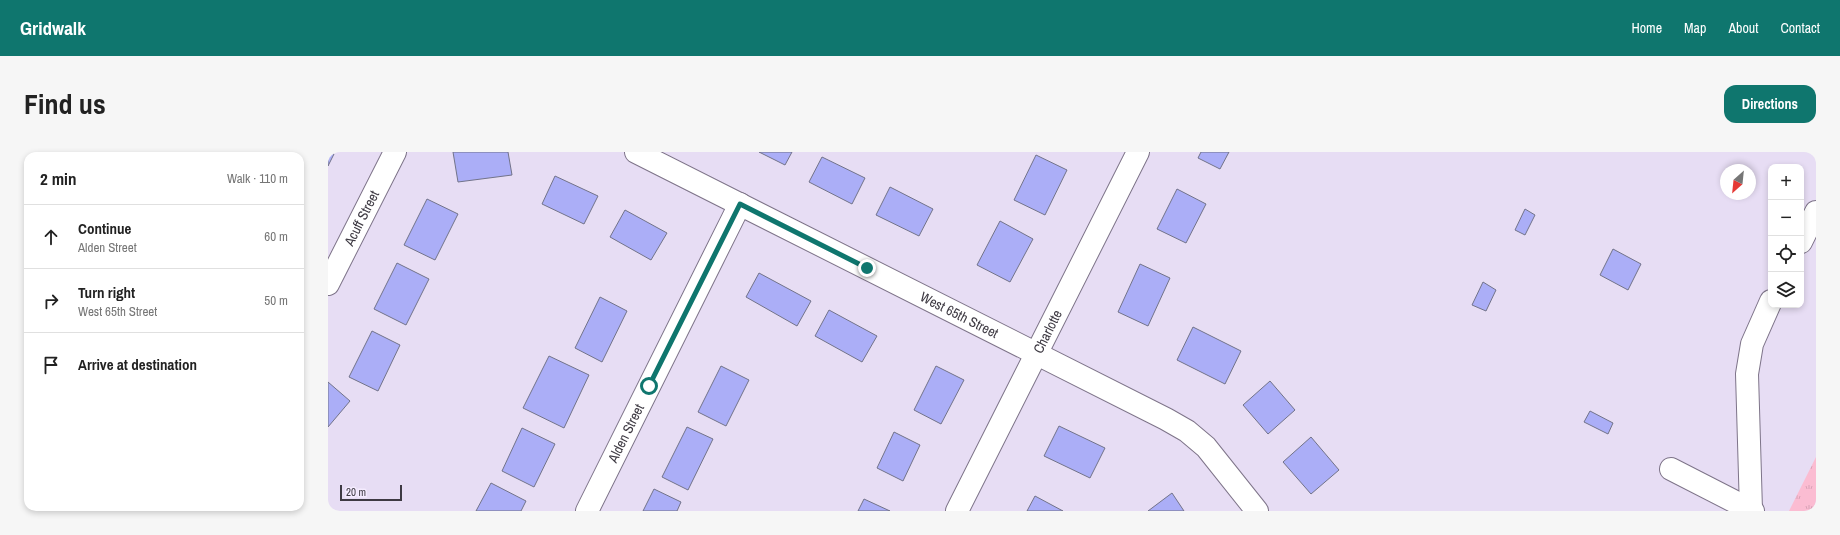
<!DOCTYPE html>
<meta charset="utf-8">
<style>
:root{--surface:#fff;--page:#f6f6f6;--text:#222;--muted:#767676;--line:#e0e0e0;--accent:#0f766e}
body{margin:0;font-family:"Archivo Narrow",sans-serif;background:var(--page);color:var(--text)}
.controls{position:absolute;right:12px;top:12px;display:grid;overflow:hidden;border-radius:8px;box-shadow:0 2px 6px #0003}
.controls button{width:36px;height:36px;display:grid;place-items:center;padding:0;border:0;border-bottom:1px solid var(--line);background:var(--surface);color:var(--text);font:20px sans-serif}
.compass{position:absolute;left:1392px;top:12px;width:36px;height:36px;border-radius:50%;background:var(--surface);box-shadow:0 2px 6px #0003;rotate:207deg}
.scale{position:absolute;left:12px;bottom:10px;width:62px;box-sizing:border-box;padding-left:4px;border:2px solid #3e3a43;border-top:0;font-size:11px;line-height:14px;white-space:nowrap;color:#3e3a43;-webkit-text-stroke:3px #f4ebfe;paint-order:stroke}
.stop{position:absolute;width:12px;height:12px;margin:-9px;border:3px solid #0f766e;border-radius:50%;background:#fff}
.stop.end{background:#0f766e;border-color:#fff;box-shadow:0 1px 4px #0008}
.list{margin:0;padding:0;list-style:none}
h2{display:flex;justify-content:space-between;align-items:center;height:52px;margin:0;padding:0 16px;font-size:17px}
h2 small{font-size:13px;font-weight:400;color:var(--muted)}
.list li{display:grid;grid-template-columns:26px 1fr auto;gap:12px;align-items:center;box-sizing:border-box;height:64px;padding:0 16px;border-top:1px solid var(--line)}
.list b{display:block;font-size:15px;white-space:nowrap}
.list p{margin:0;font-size:13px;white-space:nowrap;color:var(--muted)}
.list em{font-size:13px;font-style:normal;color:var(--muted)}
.icon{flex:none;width:22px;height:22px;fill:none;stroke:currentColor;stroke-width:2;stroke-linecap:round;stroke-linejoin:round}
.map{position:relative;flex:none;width:1488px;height:359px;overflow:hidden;border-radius:12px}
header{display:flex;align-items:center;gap:24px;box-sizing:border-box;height:56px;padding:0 20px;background:var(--accent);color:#fff}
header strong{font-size:19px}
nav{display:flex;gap:22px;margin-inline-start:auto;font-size:14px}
.intro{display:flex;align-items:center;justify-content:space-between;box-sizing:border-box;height:96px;padding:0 24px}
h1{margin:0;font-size:28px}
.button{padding:10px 18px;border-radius:12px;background:var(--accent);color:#fff;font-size:14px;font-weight:700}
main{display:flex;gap:24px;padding:0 24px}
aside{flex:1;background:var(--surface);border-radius:12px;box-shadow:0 2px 6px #0003}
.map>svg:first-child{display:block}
</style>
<header>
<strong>Gridwalk</strong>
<nav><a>Home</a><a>Map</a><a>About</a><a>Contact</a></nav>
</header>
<div class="intro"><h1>Find us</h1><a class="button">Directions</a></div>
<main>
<aside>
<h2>2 min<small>Walk · 110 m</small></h2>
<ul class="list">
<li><svg class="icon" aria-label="ahead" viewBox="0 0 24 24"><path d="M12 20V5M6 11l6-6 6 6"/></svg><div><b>Continue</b><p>Alden Street</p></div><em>60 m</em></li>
<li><svg class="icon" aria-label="right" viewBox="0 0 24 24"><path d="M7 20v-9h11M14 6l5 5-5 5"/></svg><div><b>Turn right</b><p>West 65th Street</p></div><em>50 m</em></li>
<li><svg class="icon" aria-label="arrive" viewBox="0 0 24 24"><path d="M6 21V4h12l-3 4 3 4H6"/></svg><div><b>Arrive at destination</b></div></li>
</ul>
</aside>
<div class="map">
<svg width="1488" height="359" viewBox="0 0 1488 359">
<defs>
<pattern id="grass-tufts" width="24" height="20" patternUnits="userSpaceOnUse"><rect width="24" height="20" fill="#fbbcd2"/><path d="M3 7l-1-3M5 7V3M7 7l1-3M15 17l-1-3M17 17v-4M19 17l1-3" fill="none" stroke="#d8a2b6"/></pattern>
</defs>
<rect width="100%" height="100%" fill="#e7ddf4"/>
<!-- grass -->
<polygon fill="url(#grass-tufts)" points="1488,305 1488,359 1461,359"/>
<!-- building -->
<g fill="#abaef7" stroke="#727389">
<polygon points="0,0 6,2 0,14"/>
<polygon points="125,0 180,0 184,23 130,30"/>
<polygon points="431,0 464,0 457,13"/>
<polygon points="873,0 901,0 892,17 870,6"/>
<polygon points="708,3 739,18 717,63 686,48"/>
<polygon points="494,5 537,26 524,52 481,30"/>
<polygon points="227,24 270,44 256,72 214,52"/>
<polygon points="562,35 605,57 591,84 548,63"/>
<polygon points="849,37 878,52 858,91 829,77"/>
<polygon points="99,47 130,62 107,108 76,93"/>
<polygon points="1197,57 1207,63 1197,83 1187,78"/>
<polygon points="297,58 339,81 323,108 282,85"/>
<polygon points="672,69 705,87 682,130 649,113"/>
<polygon points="1285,97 1313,112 1300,138 1272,123"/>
<polygon points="69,111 101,127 78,173 46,157"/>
<polygon points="812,112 842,126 820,174 790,160"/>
<polygon points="431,121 483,149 469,174 418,145"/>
<polygon points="1155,130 1168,138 1158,159 1144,153"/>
<polygon points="272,145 299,159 274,210 247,196"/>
<polygon points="501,158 549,184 534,210 487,184"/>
<polygon points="865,175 913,199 897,232 849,208"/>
<polygon points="44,179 72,193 50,239 21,225"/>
<polygon points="221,204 261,223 236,276 195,256"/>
<polygon points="393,214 421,228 398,274 370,260"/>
<polygon points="608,214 636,228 613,272 586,258"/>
<polygon points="942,229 967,258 940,282 915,253"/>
<polygon points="0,230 22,249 0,275"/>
<polygon points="1262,259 1285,271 1280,282 1256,270"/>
<polygon points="731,274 777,296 762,326 716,304"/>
<polygon points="359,275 385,287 360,338 334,325"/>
<polygon points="194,276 227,292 206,335 174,319"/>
<polygon points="566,280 592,293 575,329 549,316"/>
<polygon points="983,285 1011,318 983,342 955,310"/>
<polygon points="163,331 198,349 193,359 148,359"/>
<polygon points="326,337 353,350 349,359 315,359"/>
<polygon points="844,341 856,359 820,359"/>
<polygon points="707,344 735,359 699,359"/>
<polygon points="536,347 562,359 530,359"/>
</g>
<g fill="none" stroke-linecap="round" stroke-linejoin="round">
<defs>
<g id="minor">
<path id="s1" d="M 308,0 L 838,267 L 859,279 L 878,295 L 929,359"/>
<polyline points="1473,90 1488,60"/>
<path id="s2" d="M 0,132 L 67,0"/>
<polyline points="1343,317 1425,359"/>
<polyline points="1423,358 1419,222 1424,192 1443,149"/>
<path id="s3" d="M 259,359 L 412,52"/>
<path id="s4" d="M 629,359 L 810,0"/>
</g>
</defs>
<!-- minor casing -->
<use href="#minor" stroke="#7e7489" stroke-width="24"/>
<!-- minor -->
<use href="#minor" stroke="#fff" stroke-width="22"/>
</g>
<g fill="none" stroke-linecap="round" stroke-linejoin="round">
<!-- route -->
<polyline stroke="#0f766e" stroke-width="5" points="321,234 412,52 539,116"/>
</g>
<g text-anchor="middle" stroke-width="3" stroke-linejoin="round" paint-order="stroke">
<!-- street labels -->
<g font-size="14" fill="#3e3a43" stroke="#f4ebfe">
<text dy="5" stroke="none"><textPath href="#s2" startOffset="74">Acuff Street</textPath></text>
<text dy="5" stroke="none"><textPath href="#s1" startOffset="362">West 65th Street</textPath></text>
<text dy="5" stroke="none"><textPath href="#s4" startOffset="201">Charlotte</textPath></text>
<text dy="5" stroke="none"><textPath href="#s3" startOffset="87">Alden Street</textPath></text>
</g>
</g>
</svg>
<div class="controls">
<button>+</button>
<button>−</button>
<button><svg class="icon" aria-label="locate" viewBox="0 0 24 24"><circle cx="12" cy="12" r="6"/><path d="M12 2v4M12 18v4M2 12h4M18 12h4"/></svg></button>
<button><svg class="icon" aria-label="layers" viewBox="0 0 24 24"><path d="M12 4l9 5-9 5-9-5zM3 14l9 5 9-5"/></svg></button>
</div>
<svg class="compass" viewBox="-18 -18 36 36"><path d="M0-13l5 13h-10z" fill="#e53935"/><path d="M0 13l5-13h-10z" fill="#767676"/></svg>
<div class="scale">20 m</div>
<div class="stop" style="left:321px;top:234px"></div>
<div class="stop end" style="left:539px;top:116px"></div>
</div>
</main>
